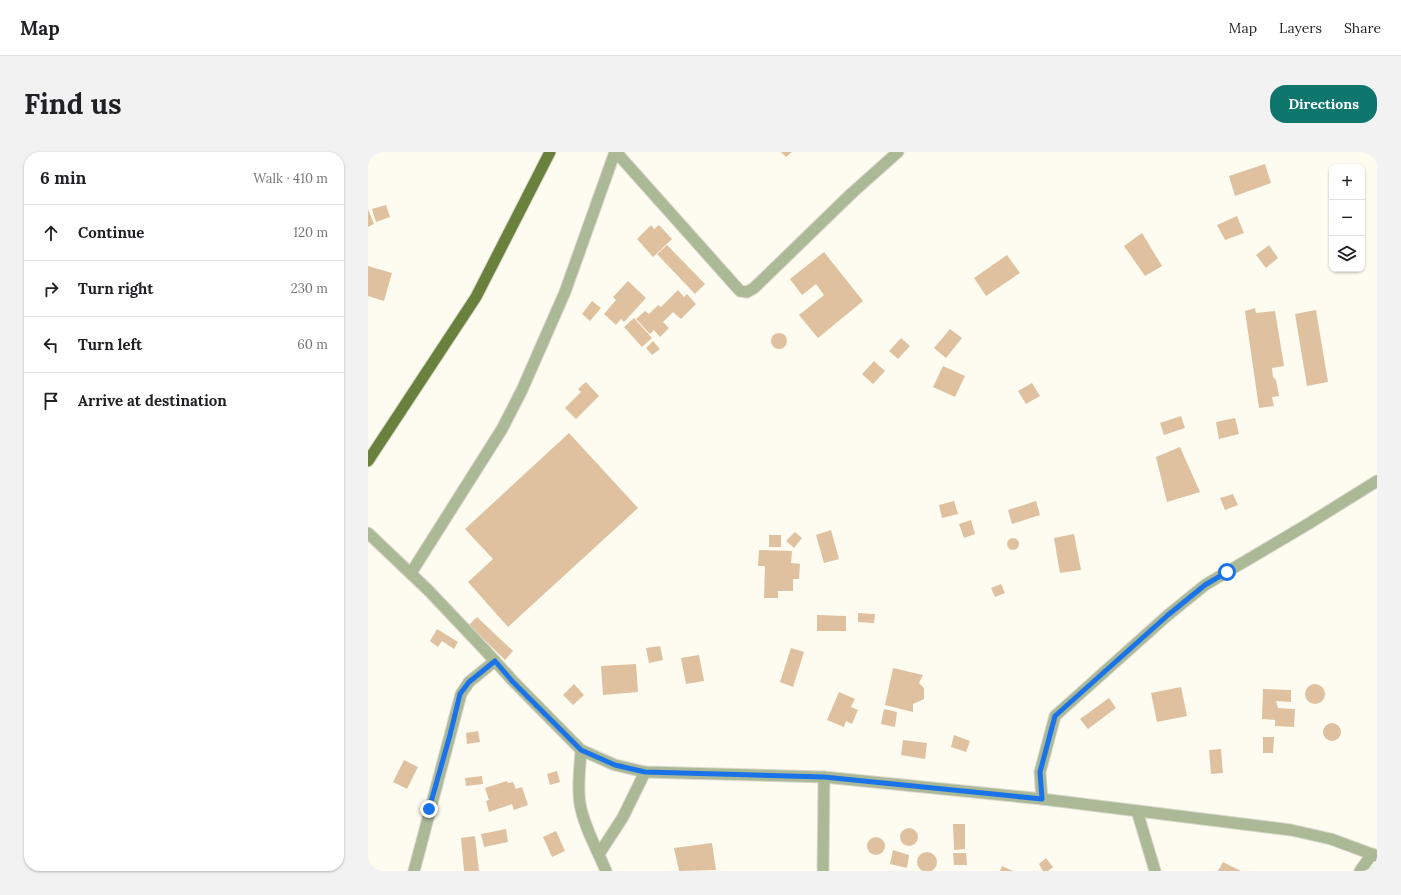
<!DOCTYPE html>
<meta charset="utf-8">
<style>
:root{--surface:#fff;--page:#f2f2f2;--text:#202124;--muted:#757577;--line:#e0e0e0;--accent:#0f766e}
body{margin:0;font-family:Lora,serif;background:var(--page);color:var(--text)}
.controls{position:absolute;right:12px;top:12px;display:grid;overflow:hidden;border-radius:8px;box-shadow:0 1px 3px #0004}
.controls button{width:36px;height:36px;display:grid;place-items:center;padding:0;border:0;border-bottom:1px solid var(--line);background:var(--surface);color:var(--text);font:20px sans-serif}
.stop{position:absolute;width:12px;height:12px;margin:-9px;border:3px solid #1a73e8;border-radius:50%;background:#fff}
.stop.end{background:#1a73e8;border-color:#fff;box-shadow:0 1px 4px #0008}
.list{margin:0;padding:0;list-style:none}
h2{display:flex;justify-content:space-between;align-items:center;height:52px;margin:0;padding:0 16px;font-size:17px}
h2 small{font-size:13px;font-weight:400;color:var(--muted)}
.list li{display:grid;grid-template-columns:26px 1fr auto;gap:12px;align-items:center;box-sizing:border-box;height:56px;padding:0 16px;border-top:1px solid var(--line)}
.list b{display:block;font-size:15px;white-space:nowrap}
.list em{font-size:13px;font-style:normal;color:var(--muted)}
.icon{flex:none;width:22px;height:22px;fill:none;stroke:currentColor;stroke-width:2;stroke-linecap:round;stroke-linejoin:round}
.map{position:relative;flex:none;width:1009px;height:719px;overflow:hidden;border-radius:16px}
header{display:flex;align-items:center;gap:24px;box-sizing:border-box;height:56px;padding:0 20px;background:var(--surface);border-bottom:1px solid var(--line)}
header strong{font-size:19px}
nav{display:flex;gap:22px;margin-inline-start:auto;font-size:14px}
.intro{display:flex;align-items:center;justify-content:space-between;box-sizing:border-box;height:96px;padding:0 24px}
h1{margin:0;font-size:28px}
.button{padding:10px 18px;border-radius:16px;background:var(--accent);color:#fff;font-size:14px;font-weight:700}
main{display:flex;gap:24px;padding:0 24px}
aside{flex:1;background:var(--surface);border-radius:16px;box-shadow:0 1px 3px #0004}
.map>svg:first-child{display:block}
</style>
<header>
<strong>Map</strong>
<nav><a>Map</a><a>Layers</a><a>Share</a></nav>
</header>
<div class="intro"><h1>Find us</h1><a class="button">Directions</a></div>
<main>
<aside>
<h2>6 min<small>Walk · 410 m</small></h2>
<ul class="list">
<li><svg class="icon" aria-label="ahead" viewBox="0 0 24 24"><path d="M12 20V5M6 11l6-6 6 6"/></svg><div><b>Continue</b></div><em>120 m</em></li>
<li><svg class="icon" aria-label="right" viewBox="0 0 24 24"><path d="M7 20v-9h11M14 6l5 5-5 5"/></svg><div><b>Turn right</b></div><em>230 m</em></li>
<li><svg class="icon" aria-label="left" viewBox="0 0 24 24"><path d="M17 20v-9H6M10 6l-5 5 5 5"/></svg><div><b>Turn left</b></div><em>60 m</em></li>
<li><svg class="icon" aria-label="arrive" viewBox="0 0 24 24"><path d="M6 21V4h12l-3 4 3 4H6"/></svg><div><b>Arrive at destination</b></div></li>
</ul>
</aside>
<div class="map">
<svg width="1009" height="719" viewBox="0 0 1009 719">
<rect width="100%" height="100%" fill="#fefcf0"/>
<!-- building -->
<g fill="#dfc1a0">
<polygon points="413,0 424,0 418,5"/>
<polygon points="897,12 903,31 867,44 861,24"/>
<polygon points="18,53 22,65 8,70 4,57"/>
<polygon points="0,57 6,72 0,75"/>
<polygon points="869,64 876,81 857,88 849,73"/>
<polygon points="283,73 286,77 291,73 304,87 285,105 269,87"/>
<polygon points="774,81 794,114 777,124 756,94"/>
<polygon points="299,93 337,132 327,142 289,102"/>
<polygon points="901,93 910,106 898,116 888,103"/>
<polygon points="456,100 495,149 450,186 431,163 456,143 448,132 434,143 422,127"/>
<polygon points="639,103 652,121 618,144 606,126"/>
<polygon points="0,114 24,121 16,149 0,144"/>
<polygon points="260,129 278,146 256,170 253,167 248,173 236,162 248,148 245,145"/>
<polygon points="310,138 316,145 319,142 328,152 313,167 305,160 295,170 301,176 292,185 286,178 282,182 268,167 277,159 281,162 290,153 293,155"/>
<polygon points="224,149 233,156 222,169 214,162"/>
<polygon points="887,156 888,161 907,159 916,214 904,216 905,225 908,228 911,244 904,245 906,254 891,256 877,159"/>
<polygon points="948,158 960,230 939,234 927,162"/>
<polygon points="266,166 284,186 274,195 256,175"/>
<polygon points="582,177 594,186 578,206 566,196"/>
<circle cx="411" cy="189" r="8"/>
<polygon points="533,186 542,194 530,207 521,199"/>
<polygon points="285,189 292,197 284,203 278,196"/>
<polygon points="506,209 517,219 505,232 494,222"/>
<polygon points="575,214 597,224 587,245 565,235"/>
<polygon points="218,230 231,244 208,267 197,256 213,240 210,237"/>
<polygon points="664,231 672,244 658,252 650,239"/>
<polygon points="813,264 817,276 796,283 792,271"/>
<polygon points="867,266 871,282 851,287 848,270"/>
<polygon points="201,281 270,356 140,475 100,430 125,407 97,377"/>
<polygon points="812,295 832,340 799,350 788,305"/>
<polygon points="865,342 870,353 857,358 852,346"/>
<polygon points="586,349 590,362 574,366 571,353"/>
<polygon points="668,349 672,363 644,372 640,358"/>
<polygon points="603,368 607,382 596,386 591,372"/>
<polygon points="463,378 471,407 456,411 448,383"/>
<polygon points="427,380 434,386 426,396 418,389"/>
<polygon points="706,382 713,418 692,421 686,386"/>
<rect x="401" y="383" width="12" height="12"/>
<circle cx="645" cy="392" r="6"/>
<polygon points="391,398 424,399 423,411 432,412 431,427 425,427 425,439 410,439 410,446 396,446 397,414 390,414"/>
<polygon points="633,432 637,441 627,445 623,436"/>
<polygon points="490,461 507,462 506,471 490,470"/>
<polygon points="449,463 478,464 478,479 449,479"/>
<polygon points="109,465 145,499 137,508 101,473"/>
<polygon points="69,477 90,490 86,497 74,489 70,495 62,489"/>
<polygon points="292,494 295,508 281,511 278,496"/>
<polygon points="423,496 436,500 425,535 412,530"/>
<polygon points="331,503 336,529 318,532 313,506"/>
<polygon points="268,512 270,540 235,543 233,514"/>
<polygon points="525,516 555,523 551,531 556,536 556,547 545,552 545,560 517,553"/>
<polygon points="206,532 216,543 205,553 195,543"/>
<circle cx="947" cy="542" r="10"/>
<polygon points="813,535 819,564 789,570 783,541"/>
<polygon points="895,537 923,538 923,550 908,549 910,556 927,557 926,575 907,574 907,568 894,567"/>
<polygon points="471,540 487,547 483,555 490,558 484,572 478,569 476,575 459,568"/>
<polygon points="741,546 748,556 720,577 712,567"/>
<polygon points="516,557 529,560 527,575 513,572"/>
<circle cx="964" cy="580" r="9"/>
<polygon points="110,579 112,590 99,592 98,581"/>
<polygon points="586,583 602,589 598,600 583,595"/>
<polygon points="895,585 906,585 905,601 895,601"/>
<polygon points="535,588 559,591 557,607 533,603"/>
<polygon points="853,597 855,621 843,622 841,598"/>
<polygon points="36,608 50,615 39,637 25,630"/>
<polygon points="189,619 192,630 182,633 179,622"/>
<polygon points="114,624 115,632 98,634 97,626"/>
<polygon points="139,629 140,631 145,630 148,637 154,635 160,653 146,658 144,652 121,660 118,649 121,648 117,636"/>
<polygon points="585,672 597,672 597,697 586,698"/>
<circle cx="541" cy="685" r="9"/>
<polygon points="138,677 140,690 116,695 113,682"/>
<polygon points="188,679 197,699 184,705 175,685"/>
<polygon points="107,684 111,719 96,719 93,686"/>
<circle cx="508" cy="694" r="9"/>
<polygon points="344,691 348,718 311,719 306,696"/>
<polygon points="525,698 541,703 539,716 522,712"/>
<circle cx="559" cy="710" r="10"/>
<polygon points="585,701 598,701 599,713 586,713"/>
<polygon points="678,706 685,715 680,719 675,719 671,712"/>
<polygon points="855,710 873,719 850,719"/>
<polygon points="634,714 645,719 632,719"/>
</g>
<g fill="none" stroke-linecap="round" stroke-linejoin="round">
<defs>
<g id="minor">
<polyline points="248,0 372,139 379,140 386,136 484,41 530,0"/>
<polyline points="0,381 60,438 116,497 145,529 213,598 247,613 277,620 456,625 674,647 923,678 963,687 1009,704"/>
<polyline points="43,421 134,277 154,238 197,140 247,0"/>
<path d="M 213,598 C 212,616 209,634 212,652 C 216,675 229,697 238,719"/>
<polyline points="674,647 672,620 687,564 800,463 837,433 940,372 1009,329"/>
<polyline points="769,659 787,719"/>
<polyline points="231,702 255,665 277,620"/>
<polyline points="46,719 93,542 101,530 127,509"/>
<polyline points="455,719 456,625"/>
<polyline points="992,719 1004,702"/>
</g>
<polyline id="primary" points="0,309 108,145 182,0"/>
</defs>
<!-- minor casing -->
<use href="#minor" stroke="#dad8cc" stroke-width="13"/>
<!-- primary casing -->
<use href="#primary" stroke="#dad8cc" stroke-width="13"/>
<!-- minor -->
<use href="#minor" stroke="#abb996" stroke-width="11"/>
<!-- primary -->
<use href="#primary" stroke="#69813d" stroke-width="11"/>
</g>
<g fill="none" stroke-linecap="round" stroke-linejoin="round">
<!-- route -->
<polyline stroke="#1a73e8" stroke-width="5" points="61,657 82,583 92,542 101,530 127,509 144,529 213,598 247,613 277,620 456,625 674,647 672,620 687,564 800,463 837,433 859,420"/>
</g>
</svg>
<div class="controls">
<button>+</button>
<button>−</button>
<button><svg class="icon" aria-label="layers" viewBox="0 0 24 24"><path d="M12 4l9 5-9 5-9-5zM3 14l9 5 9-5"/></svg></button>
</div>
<div class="stop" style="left:859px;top:420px"></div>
<div class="stop end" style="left:61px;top:657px"></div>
</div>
</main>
